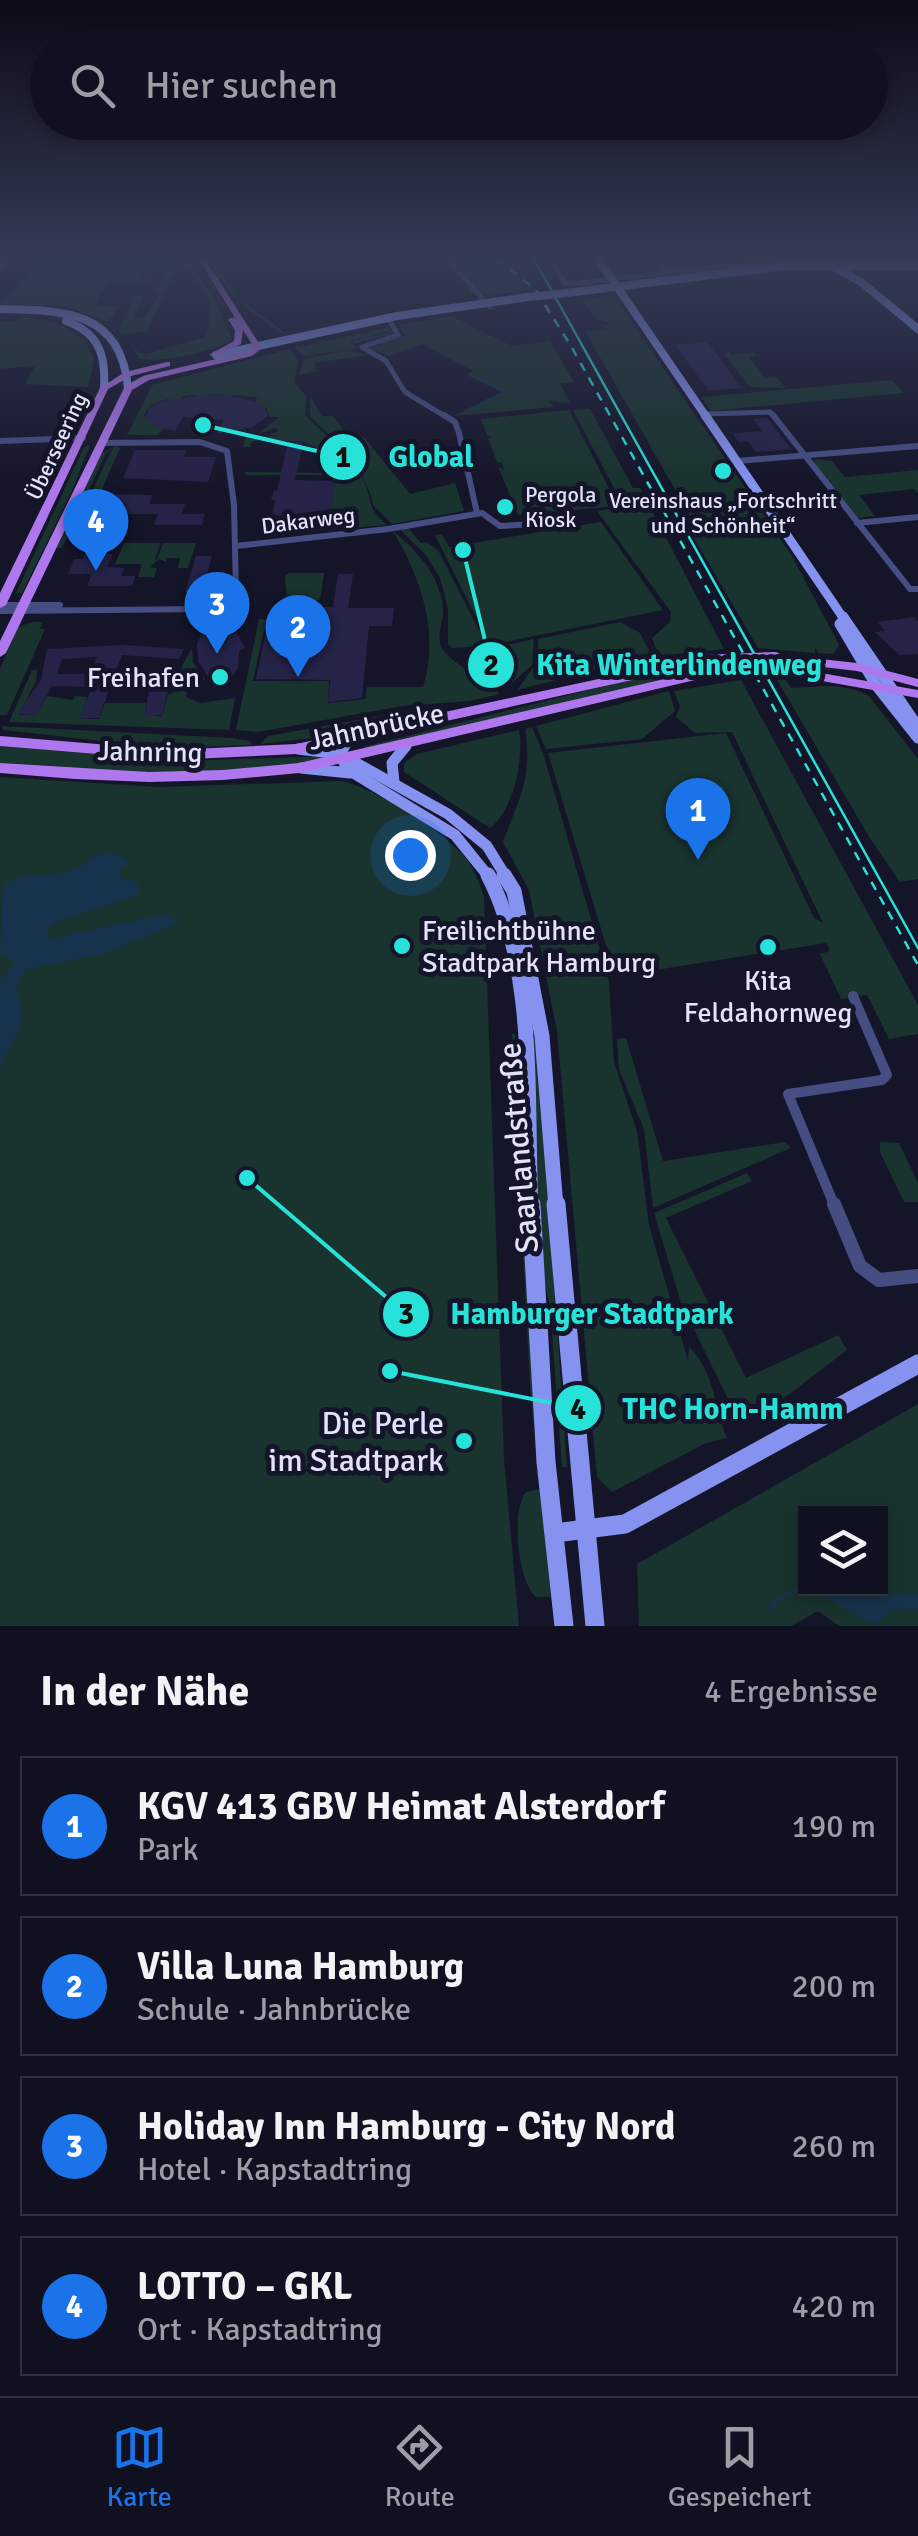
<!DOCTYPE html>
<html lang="de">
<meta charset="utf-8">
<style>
:root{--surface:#101020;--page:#191929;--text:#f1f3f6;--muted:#9c9da5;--line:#30303e;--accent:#1a73e8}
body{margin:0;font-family:Signika,sans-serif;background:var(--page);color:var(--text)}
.controls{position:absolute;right:30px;bottom:30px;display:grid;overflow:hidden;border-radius:0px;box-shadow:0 5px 15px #0003}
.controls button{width:90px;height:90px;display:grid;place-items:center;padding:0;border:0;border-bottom:2px solid var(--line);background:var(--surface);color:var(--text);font:50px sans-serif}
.you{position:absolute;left:410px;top:855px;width:35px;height:35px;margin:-25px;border:8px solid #fff;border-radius:50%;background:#1a73e8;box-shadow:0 0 0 15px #1a73e833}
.badge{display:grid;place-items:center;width:65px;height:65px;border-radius:50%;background:var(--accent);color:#fff;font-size:32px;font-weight:700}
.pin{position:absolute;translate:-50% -82px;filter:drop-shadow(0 2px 5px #0008)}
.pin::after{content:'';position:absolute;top:52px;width:35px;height:30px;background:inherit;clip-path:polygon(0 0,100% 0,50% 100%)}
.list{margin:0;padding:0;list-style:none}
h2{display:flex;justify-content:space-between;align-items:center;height:130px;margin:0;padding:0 40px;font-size:42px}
h2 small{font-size:32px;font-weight:400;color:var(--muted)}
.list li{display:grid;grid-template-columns:65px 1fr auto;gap:30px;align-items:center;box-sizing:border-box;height:140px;margin:0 20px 20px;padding:0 20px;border:2px solid var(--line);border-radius:0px}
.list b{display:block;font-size:38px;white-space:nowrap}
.list p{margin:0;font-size:32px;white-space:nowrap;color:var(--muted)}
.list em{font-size:32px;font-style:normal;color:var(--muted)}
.icon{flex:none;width:55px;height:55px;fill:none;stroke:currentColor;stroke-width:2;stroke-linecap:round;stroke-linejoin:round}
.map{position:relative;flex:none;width:918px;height:1626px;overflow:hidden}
.search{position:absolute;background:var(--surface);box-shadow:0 5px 15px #0003;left:30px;right:30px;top:30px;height:110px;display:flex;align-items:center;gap:25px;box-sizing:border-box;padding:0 35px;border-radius:55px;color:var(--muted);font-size:38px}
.sheet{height:770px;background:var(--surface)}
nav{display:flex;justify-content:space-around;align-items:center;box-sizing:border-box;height:140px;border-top:2px solid var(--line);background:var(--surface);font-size:28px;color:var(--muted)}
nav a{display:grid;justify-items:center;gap:5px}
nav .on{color:var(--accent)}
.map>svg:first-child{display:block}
</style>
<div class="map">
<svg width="918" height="1626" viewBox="0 0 918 1626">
<rect width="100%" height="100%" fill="#15152a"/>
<!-- green -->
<g fill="#19332e" fill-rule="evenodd">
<polygon points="41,259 150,259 139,281 108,281 96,305 120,306 108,322 65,306 0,304"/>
<path d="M 153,259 L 187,259 L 214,299 L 232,339 C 218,351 156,365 138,358 L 131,342 L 138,352 L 146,354 L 205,337 C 218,298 207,296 186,263 L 173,262 L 169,265 L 174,270 L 147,331 L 122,334 L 118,330 L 135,295 L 143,296 L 134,319 L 145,317 L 163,291 L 157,290 L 165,270 L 154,271 L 149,283 L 143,283 L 136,293 Z"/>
<polygon points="458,259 493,259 532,289 485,296 454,262"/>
<polygon points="609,296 615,298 792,556 839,645 833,654 819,653 815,648 815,653 758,648 691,533 699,532 585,331 606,329 604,325 611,324 594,317 583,300"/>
<polygon points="451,316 512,346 550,341 574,382 560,383 570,403 549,401 554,407 453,416 501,392 467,375 473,371 422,344 390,356 369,348 407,338 398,325"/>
<path d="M 19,317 C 47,319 85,326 94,360 L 88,387 L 25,384 L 35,366 L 0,369 L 0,321 L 17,321 Z"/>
<polygon points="389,327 394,335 387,332 350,341 356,348 349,350 369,355 314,363 317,371 299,375 304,359 347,350 303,356 295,348"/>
<path d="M 290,349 L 298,362 L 294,382 L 307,397 L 305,415 C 325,435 352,456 365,483 C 374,505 365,505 387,525 L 327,530 L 335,481 L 340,480 L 337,475 L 246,475 L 245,472 L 326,473 L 327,470 L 322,469 L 323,457 L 316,457 L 316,448 L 302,441 L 252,441 L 250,447 L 243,447 L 246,437 L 282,436 L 269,435 L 278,431 L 275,428 L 257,435 L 279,417 L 269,417 L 267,408 L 255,404 L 257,397 L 232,395 L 228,407 L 216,409 L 223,395 L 211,394 L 203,409 L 197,395 L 183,396 L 176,409 L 166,401 L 171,398 C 160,401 149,404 144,415 L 157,427 L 171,416 L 158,435 L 127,435 L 152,385 Z"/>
<polygon points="729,352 732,355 753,352 757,356 749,357 765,378 776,377 786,388 750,387 724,354"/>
<polygon points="891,380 904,393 711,411 701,397"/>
<path d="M 310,396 L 322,416 L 333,416 L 351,439 L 364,437 L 410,494 L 455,483 L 464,511 L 392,524 L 373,505 C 365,467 338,443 310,416 Z"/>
<polygon points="590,409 633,488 640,488 724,649 659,656 652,638 670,622 671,612 597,511 624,507 573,410"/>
<polygon points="569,410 618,506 518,515 498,466 504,470 502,463 497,462 488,438 492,437 487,435 481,419"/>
<polygon points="90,445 72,491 22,593 16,593 84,447"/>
<polygon points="116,446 120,448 82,534 71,534 113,448 106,453 62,548 56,548 100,454"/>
<polygon points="816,459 832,461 845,477 918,470 918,493 914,489 859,495 875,516 857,518 812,463"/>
<polygon points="601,522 663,610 490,645 435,535 442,534 449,547"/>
<polygon points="408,528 421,543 426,542 438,550 487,646 452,648 448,644 448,609 440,578 426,555 399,529"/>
<path d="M 393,531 C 419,552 444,580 443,615 C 442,624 437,636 441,646 C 448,663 486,678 500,694 L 470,701 L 402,706 L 258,732 L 236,730 L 259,619 L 266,620 L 253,681 L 329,681 L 328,703 L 365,699 L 367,687 L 423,687 C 440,633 421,578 393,531 Z"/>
<polygon points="124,543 161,543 155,559 157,560 163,543 196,543 188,568 178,568 180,558 167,558 166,562 159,559 150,567 157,568 154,577 138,577 142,564 115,564"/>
<polygon points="289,573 324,573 320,600 287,601 285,575"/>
<polygon points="32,622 43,622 40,629 45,629 7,715 0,715 0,669 18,627"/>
<polygon points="620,622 640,633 652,656 517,690 538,661 538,639"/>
<polygon points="534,639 532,665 512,683 492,648"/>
<polygon points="192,648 193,662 205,679 187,691 186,697 200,703 235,698 229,730 9,722 32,670 37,670 36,681 19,715 36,715 47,696 73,700 75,696 87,697 81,719 99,719 105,703 146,703 145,716 162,716 168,694 173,693 177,675"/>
<polygon points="777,662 844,671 778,665 706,669 370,750 363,747 649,675 703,665"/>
<path d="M 776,678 L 785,679 L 791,688 C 818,687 845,682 869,696 L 918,759 L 918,879 L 900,882 L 871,840 Z"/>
<polygon points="741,680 918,1005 918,1034 889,1039 867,995 841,999 820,954 830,951 826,943 637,973 614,972 548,753 726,733 814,918 823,923 732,732 695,733 676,717 680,706 674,691"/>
<polygon points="669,691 675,711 642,739 546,749 536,726"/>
<polygon points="413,710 443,712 346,734 260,744 268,736"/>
<polygon points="0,726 231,738 250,741 252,745 163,748 4,730"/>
<path d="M 532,727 L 543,753 L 609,982 L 614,1062 L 637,1131 L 649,1225 L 688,1361 L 689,1347 C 715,1372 714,1407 727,1438 L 706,1443 L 612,1492 L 597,1477 L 557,1031 L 529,890 L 503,842 C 519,798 533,778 525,729 Z"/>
<path d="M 519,730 C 524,759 514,809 490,828 L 404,772 L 404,763 L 417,754 Z"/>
<path d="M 0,746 L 184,761 L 335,756 C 234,785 103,772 0,763 Z"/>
<path d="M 0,777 L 159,787 L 342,781 C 377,790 438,827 463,855 C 474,867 479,882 484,897 L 504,1459 L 519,1626 L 0,1626 Z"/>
<polygon points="528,1031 537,1043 567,1467 562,1467 550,1307 541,1266"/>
<polygon points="512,1034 515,1034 535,1436 530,1387"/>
<polygon points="626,1038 663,1161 785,1142 791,1148 653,1208 644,1129 619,1070 617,1039"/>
<polygon points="880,1142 899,1143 918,1183 918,1202 904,1202 880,1152"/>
<polygon points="747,1173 752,1181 666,1218 746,1378 838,1335 847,1350 779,1402 740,1423 681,1303 654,1213"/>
<path d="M 918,1404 L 918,1626 L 839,1626 L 818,1611 L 791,1626 L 639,1626 L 637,1564 ZM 806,1514 L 880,1514 L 880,1588 L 806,1588 Z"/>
<path d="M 540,1489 L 551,1597 L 536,1597 C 517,1581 511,1510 526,1492 Z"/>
</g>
<!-- water -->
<g fill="#17324c">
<path d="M 109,853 L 125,858 L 129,864 L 119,871 L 122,879 L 138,882 L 140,895 L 57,921 L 47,929 L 49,939 L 165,914 L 180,922 L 103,954 L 27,969 L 16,986 L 23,1020 L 0,1067 L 0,980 L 14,965 L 10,958 L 0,954 L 3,886 C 25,870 48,878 73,870 C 90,864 88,855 109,853 Z"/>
<polygon points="828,1588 860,1598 918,1593 918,1610 892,1609 878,1623 867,1622 816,1590"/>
</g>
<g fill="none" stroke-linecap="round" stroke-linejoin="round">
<!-- stream-far1 -->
<g stroke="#17324c" stroke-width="2.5">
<polyline points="209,259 236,297"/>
<polyline points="245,305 283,333"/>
<polyline points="354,342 388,334"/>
<polyline points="381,343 404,337"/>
<polyline points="297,347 301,352"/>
<polyline points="473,376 503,391"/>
<polyline points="469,410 489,401"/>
</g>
<!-- stream -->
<polyline stroke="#17324c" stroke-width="4" points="772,1610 777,1600 806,1584"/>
</g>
<!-- building -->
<g fill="#252348" fill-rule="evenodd">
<polygon points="707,342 734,377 742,388 709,391 675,345"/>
<polygon points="207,394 245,399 264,406 268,416 253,427 217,434 224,420 183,417 175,431 157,427 146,418 148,409 159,402"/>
<polygon points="767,418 768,419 791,449 756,452 748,441 738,442 733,433 762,431 753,419"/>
<polygon points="288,442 303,442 295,480 335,481 330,519 327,529 288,529 263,536 265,527 270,525 275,501 271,499 274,490 277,491"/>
<polygon points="135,450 187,450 184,457 216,457 208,482 123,478"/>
<polygon points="106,494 153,495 149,504 185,504 182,514 205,514 202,525 154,525 158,514 122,514 126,504 102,504"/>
<polygon points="85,554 113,554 107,567 124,568 121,576 135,576 132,586 87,586 92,574 68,574 75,559 82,559"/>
<polygon points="196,556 212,556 202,592 185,592"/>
<polygon points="338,574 353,574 348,608 394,608 392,626 369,626 362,698 328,702 330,680 256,679 271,607 333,607"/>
<polygon points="914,617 918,622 918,654 899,655 875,632 885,631 878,622"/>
<polygon points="207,619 231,635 237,633 245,648 239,651 238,668 225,687 208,677 198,661 197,644"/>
<path d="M 123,645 L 184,649 L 179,659 L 122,655 L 116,671 L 173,671 L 162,715 L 144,717 L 150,687 L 110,687 L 99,718 L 79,719 L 92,687 L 52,686 L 36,715 L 17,714 L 41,680 L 47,649 ZM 97,657 L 90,674 L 57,674 L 62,659 Z"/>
</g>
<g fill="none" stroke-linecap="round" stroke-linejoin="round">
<!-- street-far3 -->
<g stroke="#464d83" stroke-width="5">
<polyline points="447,259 490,307"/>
<polyline points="550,259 564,282 570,284 787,259"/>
<polyline points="653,259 668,273"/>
<polyline points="0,268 8,259"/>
<polyline points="391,323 398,335 362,347 386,361 405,392 448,418"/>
<polyline points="704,414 770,412 775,418"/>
</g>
<!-- street-far2 -->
<g stroke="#464d83" stroke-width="6">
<polyline points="444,415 455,422 459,433 477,513"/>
<polyline points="773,415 910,589 918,589"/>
<polyline points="0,441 83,438"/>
<polyline points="737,461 918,446"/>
<polyline points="857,523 918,517"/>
<polyline points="236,546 388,529 482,513 500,526 534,524"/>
<polyline points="0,605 60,605"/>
<polyline points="0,611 207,609 226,602 236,592 234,505 227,451 200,442 101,443"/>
</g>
<!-- street-far1 -->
<polyline stroke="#464d83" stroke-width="10" points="835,1207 788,1094 882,1080 887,1075 853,996"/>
<!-- street -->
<polyline stroke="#464d83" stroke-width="14" points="834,1204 860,1266 879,1280 918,1276"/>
<!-- secondary-far4 -->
<g stroke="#8592ef" stroke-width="8">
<polyline points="598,259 707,418"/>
<polyline points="829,264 861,282 918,329"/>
<polyline points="558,294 783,266 918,266"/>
<path d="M 0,309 C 65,310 121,311 128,388"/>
<path d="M 66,321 C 99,333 106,355 104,388"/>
<polyline points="216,355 397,316 528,297"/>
</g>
<!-- secondary-far3 -->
<polyline stroke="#8592ef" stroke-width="9" points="705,415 844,619"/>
<!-- secondary-far2 -->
<g stroke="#8592ef" stroke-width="11">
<polyline points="843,617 918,727"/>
<polyline points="840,624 876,685 918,738"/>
<polyline points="348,740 340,754 347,769 455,835 489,877"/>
<polyline points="298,749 340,754 448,814 487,846 506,877"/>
<polyline points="301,768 350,773"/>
<polyline points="394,782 392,763 406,746"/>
</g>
<!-- secondary-far1 -->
<g stroke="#8592ef" stroke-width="15">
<path d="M 488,875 C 537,969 526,1103 531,1207"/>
<polyline points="504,875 514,891 542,1036 556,1207"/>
</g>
<!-- secondary -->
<g stroke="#8592ef" stroke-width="19">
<polyline points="531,1204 546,1462 564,1626"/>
<polyline points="556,1204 595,1626"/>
<polyline points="555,1533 625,1524 918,1364"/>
</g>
<!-- primary -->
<g fill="#af77ed" fill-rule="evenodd">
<polygon points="199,259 205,259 262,348 252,356 149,380 132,390 6,653 0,657 0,641 125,386 143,376 246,352 254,347 243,330 241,344 216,357 209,355 234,341 235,330 228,319 235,317 237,321"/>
<polygon points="167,362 170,362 170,366 131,376 108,389 6,605 0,608 0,593 100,388 125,372"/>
<polygon points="775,654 857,663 918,679 918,687 857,671 771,661 769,658"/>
<polygon points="701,657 705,658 707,661 705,664 296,754 170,760 0,746 0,736 170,750 296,744"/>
<polygon points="781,666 918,690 918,698 777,673 775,670"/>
<polygon points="708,669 712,670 714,673 712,676 299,773 223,780 149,782 75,779 0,773 0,763 149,772 223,770 299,763"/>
</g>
<!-- tram -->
<polyline stroke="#27e2d9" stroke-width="2.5" points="534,259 918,948"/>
<!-- rail -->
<polyline stroke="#27e2d9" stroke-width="2.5" stroke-dasharray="9 8" stroke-linecap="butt" points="496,259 535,289 571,346 918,965"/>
<!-- secondary-bridge -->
<polyline stroke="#8592ef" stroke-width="8" points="528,297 558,294"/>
<!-- primary-bridge -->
<g stroke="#af77ed" stroke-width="12">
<polyline points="701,661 775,658"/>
<polyline points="708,673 781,670"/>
</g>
</g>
<!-- sky -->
<linearGradient id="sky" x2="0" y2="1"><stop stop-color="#0c0c17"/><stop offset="0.53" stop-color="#353b55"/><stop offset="1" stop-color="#353b55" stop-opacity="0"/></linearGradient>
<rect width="918" height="486" fill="url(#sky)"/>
<!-- markers -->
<g fill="#27e2d9" stroke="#15152a" stroke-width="4">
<circle cx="723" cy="471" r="10"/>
<circle cx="505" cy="507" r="10"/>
<circle cx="220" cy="677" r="10"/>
<circle cx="402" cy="946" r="10"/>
<circle cx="768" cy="947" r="10"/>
<circle cx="464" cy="1441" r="10"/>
</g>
<g text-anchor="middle" stroke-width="10" stroke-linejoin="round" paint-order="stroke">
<!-- far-street labels -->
<g font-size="22" fill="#e2e3fb" stroke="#15152a">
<text transform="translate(56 446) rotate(-65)" y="8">Überseering</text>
<text transform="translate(308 520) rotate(-7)" y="8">Dakarweg</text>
</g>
<!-- far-poi labels -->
<g font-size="22" fill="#e2e3fb" stroke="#15152a" text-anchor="start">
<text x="525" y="502">Pergola<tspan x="525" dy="25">Kiosk</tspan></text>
<text x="723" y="508" text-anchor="middle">Vereinshaus „Fortschritt<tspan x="723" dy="25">und Schönheit“</tspan></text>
</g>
<!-- poi labels -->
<g font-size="28" fill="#e2e3fb" stroke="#15152a" text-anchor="end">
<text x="200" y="687">Freihafen</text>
<text x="422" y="940" text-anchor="start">Freilichtbühne<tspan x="422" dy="32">Stadtpark Hamburg</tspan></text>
<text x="768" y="990" text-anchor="middle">Kita<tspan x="768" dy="32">Feldahornweg</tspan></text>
</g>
<!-- street labels -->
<g font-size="28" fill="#e2e3fb" stroke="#15152a">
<text transform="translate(376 726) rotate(-12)" y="10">Jahnbrücke</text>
<text transform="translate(150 751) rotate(1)" y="10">Jahnring</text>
</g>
<!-- near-street labels -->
<g font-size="32" fill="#e2e3fb" stroke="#15152a">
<text transform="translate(518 1148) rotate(-95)" y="11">Saarlandstraße</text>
</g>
<!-- near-poi labels -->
<g font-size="32" fill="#e2e3fb" stroke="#15152a" text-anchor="end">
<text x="444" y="1434">Die Perle<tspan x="444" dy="37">im Stadtpark</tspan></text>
</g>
</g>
<!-- callouts -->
<path fill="none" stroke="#27e2d9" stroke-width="4" d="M203 425L343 457M463 550L491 665M247 1178L406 1314M390 1371L578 1408"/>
<g fill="#27e2d9" stroke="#15152a" stroke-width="4">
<circle cx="203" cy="425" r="10"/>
<circle cx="463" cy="550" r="10"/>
<circle cx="247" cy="1178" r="10"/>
<circle cx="390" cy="1371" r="10"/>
<circle cx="343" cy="457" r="25"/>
<circle cx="491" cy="665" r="25"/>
<circle cx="406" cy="1314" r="25"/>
<circle cx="578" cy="1408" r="25"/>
</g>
<g font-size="30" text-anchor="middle" font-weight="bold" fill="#111">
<text x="343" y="467">1</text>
<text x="491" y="675">2</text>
<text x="406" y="1324">3</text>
<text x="578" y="1419">4</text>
</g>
<g font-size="30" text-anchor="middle" font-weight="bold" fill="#27e2d9" stroke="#15152a" stroke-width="10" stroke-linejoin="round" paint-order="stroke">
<text x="431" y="467">Global</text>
<text x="679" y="675">Kita Winterlindenweg</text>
<text x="592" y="1324">Hamburger Stadtpark</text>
<text x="733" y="1419">THC Horn-Hamm</text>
</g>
</svg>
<div class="controls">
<button><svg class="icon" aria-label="layers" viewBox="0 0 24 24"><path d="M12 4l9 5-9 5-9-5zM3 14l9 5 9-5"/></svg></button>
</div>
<div class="you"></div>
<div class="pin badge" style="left:698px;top:860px">1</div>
<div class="pin badge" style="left:298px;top:677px">2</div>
<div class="pin badge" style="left:217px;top:654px">3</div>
<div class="pin badge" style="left:96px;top:571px">4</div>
<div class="search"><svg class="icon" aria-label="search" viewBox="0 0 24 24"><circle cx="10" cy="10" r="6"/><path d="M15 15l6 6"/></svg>Hier suchen</div>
</div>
<section class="sheet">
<h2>In der Nähe<small>4 Ergebnisse</small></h2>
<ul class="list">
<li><span class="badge">1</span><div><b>KGV 413 GBV Heimat Alsterdorf</b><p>Park</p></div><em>190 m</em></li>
<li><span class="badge">2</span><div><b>Villa Luna Hamburg</b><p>Schule · Jahnbrücke</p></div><em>200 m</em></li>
<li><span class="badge">3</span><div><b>Holiday Inn Hamburg - City Nord</b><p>Hotel · Kapstadtring</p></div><em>260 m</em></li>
<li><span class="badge">4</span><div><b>LOTTO – GKL</b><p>Ort · Kapstadtring</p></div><em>420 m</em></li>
</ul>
</section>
<nav>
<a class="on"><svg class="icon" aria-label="map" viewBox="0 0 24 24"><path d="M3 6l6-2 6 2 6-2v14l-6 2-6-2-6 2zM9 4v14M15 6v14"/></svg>Karte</a>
<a><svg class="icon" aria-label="directions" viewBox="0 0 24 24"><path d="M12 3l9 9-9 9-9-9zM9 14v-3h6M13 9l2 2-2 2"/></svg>Route</a>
<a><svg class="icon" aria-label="saved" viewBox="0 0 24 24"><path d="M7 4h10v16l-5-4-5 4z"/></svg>Gespeichert</a>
</nav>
